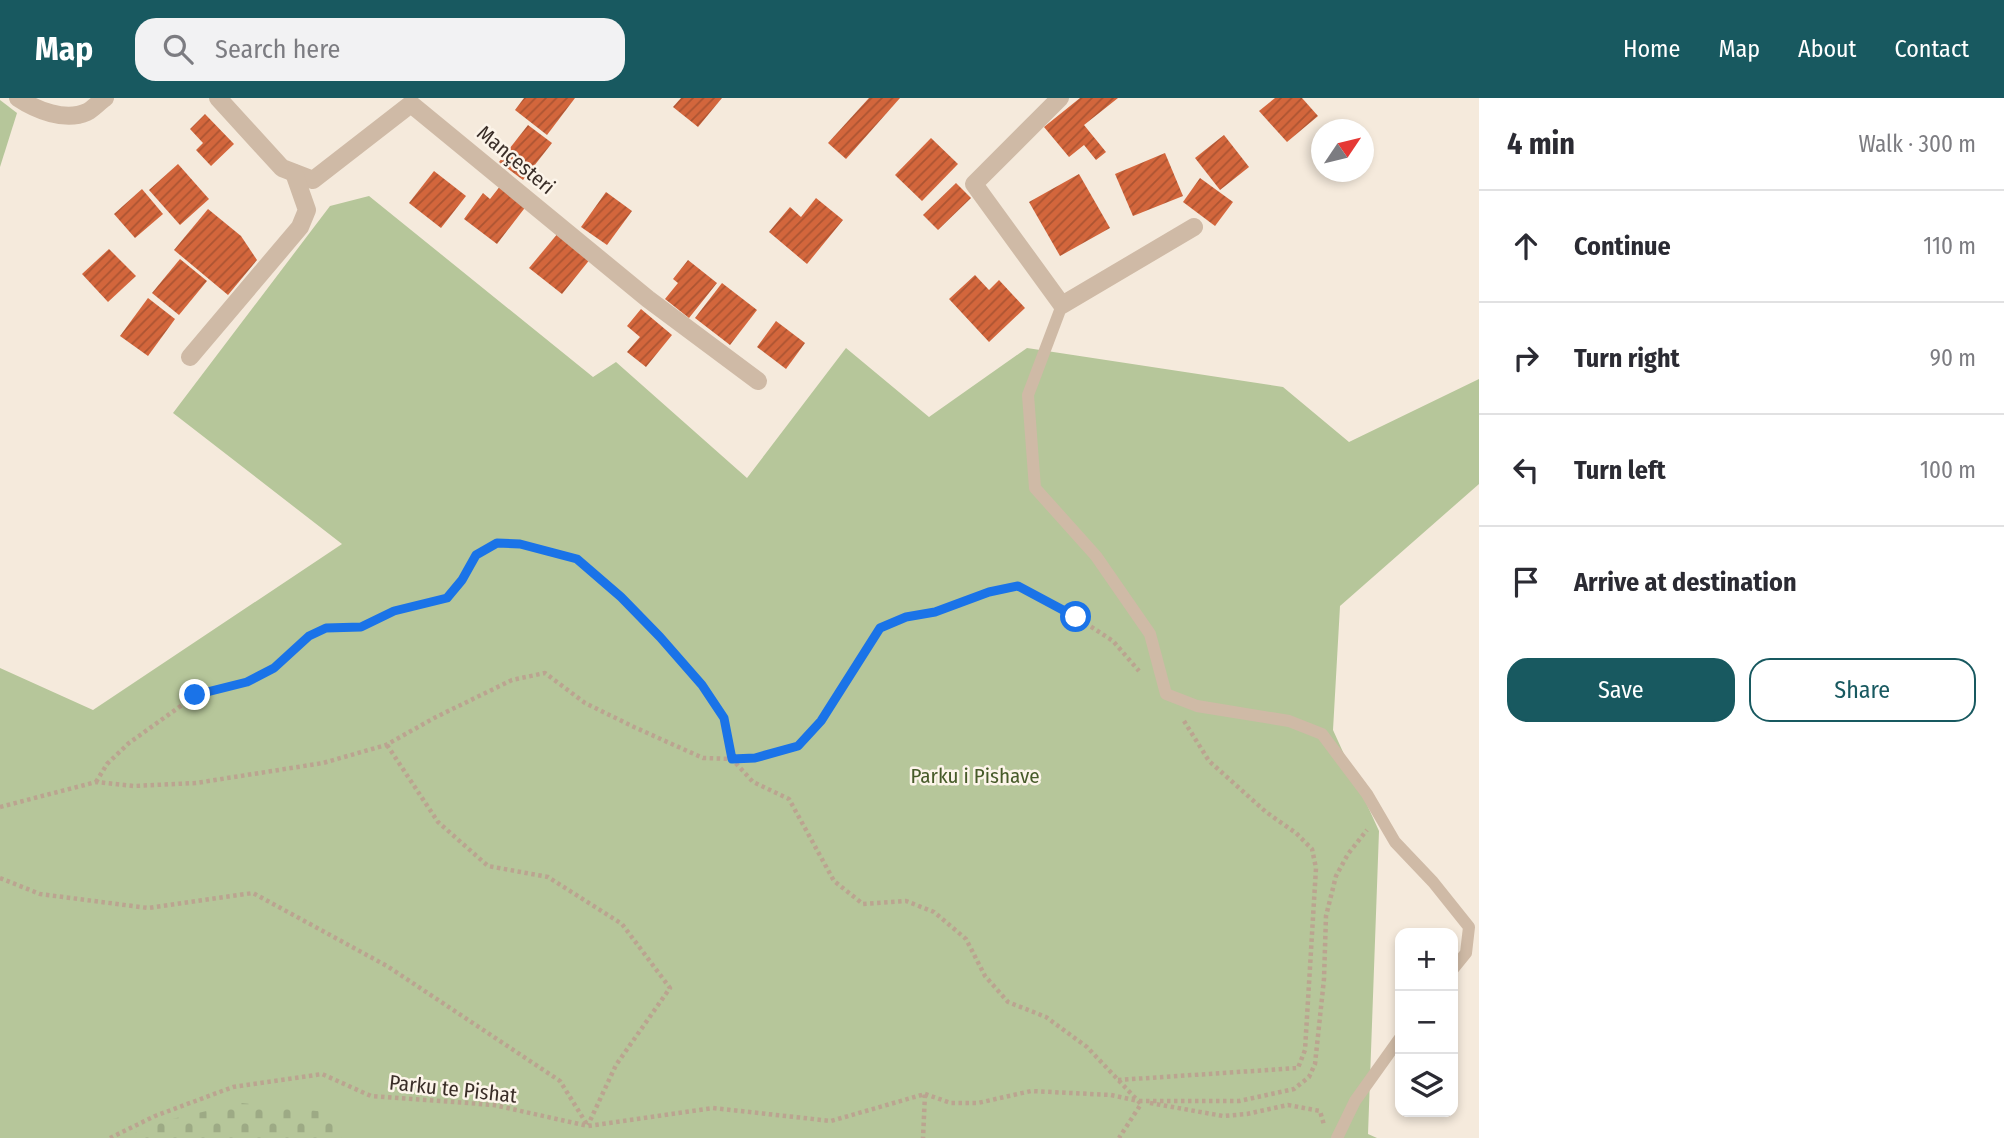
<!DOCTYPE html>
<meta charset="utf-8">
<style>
:root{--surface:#fff;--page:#f2f2f3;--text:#2b2b33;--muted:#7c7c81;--line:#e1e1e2;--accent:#185960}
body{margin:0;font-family:"Fira Sans Condensed",sans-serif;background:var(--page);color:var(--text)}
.controls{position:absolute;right:21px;bottom:21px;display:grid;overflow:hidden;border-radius:14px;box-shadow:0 4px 10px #0003}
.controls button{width:63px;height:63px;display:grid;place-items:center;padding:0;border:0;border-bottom:2px solid var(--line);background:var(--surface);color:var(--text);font:35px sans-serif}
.compass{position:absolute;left:1311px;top:21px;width:63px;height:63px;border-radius:50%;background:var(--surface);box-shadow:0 4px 10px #0003;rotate:55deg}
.stop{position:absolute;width:21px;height:21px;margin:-16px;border:5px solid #1a73e8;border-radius:50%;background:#fff}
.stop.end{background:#1a73e8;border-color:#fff;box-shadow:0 2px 7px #0008}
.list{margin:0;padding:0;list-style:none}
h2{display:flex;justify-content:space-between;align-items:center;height:91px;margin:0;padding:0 28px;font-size:30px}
h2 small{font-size:23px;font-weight:400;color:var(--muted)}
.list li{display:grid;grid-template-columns:46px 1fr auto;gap:21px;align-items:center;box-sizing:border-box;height:112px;padding:0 28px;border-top:2px solid var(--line)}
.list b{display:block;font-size:26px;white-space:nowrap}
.list em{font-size:23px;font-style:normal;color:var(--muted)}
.actions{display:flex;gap:14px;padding:21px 28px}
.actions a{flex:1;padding:16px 0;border:2px solid var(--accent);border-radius:21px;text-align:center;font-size:24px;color:var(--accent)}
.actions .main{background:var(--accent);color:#fff}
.icon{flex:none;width:38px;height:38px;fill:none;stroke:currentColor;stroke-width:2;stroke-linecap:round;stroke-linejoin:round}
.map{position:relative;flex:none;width:1479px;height:1040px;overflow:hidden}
header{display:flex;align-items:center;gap:42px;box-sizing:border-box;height:98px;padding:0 35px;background:var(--accent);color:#fff}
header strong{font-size:33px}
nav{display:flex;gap:38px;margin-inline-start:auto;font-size:24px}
.search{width:490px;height:63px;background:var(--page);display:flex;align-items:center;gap:18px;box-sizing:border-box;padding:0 24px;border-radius:21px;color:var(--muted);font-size:26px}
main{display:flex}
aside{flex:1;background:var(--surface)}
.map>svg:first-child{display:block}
</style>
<header>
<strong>Map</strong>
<div class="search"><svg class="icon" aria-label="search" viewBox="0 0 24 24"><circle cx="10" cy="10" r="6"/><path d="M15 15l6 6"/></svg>Search here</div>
<nav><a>Home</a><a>Map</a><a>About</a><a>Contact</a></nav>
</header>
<main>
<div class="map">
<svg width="1479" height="1040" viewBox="0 0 1479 1040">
<defs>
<pattern id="cemetery-stones" width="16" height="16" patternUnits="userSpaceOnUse" patternTransform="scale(1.75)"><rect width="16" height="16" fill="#b6c69a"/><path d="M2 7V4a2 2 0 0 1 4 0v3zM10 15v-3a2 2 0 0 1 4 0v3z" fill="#9daa85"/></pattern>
<pattern id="building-hatch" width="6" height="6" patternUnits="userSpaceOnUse" patternTransform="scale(1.75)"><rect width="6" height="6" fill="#d3663c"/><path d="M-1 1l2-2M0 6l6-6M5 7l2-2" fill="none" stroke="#ac5432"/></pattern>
</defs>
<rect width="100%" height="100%" fill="#f5eadc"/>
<!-- green -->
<g fill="#b6c69a">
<polygon points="0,2 17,15 0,69"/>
<polygon points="369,98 593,279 616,264 747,380 846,250 929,319 1027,250 1283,289 1349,344 1479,281 1479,386 1340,508 1333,632 1379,733 1368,1036 1377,1040 0,1040 0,570 93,612 342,446 173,315 330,108"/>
</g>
<!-- cemetery -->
<polygon fill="url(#cemetery-stones)" points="241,1005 326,1014 345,1029 341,1040 125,1040 155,1025"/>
<!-- building -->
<g fill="url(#building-hatch)">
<polygon points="524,0 575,0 547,37 515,12"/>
<polygon points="681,0 722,0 698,29 673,9"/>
<polygon points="869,0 900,0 846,61 828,45"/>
<polygon points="1080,0 1118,0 1084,27 1106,54 1096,62 1084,47 1069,59 1044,29"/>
<polygon points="1275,0 1302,0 1318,18 1287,44 1259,13"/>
<polygon points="205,16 234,46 211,68 196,52 203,45 190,31"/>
<polygon points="528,27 552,45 523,82 499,64"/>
<polygon points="1224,37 1249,69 1220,92 1195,60"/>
<polygon points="931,40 958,66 922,103 895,77"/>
<polygon points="1165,55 1183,98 1133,118 1115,76"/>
<polygon points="178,66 209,101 180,127 149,92"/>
<polygon points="434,73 466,98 441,130 409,105"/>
<polygon points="1079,76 1110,130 1060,158 1029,104"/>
<polygon points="1200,80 1233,104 1215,128 1183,104"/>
<polygon points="956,85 971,100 938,132 923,117"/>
<polygon points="501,87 527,107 497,146 464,121 483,95 490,101"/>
<polygon points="142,91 163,116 135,140 114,116"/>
<polygon points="606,94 632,113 607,147 581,129"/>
<polygon points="816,100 843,122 807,166 769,134 790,109 801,119"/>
<polygon points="208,111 241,138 257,162 228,197 174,152"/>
<polygon points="559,134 591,160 562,196 529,170"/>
<polygon points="109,151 136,178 108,204 82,176"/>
<polygon points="180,161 207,183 179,217 152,195"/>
<polygon points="688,162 717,185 689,220 665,201 678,185 673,181"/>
<polygon points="975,177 989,192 999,182 1025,210 989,244 949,201"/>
<polygon points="722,185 757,212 730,247 695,220"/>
<polygon points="148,200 175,221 148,258 120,238"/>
<polygon points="641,211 672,237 646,269 627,254 640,239 627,228"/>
<polygon points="776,223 805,245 786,271 757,249"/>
</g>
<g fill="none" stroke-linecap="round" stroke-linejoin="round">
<!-- path -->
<g stroke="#bba490" stroke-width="4.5" stroke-dasharray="3.5 3.5" stroke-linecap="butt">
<polyline points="387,647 438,724 488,768 548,779 622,826 670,890 616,967 588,1027"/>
<polyline points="96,684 107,666 129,645 196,597 248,584 274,570 309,538 326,530 361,529 394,513 420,508 447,500 462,482 476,457 497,445 520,446 577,461 621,499 660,539 702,587 724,620 732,661 755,660 798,648 821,623 881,530 906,519 935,514 967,504 989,494 1018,488 1076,519 1113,543 1139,573"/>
<polyline points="0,709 96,684 134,688 196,685 323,665 386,647 436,619 512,582 545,575 585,605 634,629 703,660 732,661 753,684 789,701 834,783 863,806 906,803 934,814 966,841 985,878 1008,904 1046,919 1087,949 1141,1006 1119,1040"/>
<polyline points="0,780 40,796 148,810 253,795 387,868 560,983 588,1028"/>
<polyline points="1118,982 1298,970 1305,952 1316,770 1312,751 1296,735 1266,714 1209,663 1184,623"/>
<polyline points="925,996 951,1005 978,1005 1031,993 1111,997 1138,1003"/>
<polyline points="1139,1003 1239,1003 1294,991 1309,979 1315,966 1324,881 1326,818 1336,778 1348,756 1367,732"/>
<polyline points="1150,1005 1223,1018 1247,1016 1288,1007 1320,1013 1324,1027"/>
<polyline points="110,1040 155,1018 233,989 322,976 371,998 494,1007 588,1028 713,1010 831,1023 925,996 923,1040"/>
</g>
<!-- lane -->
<g stroke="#cfbaa6" stroke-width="12">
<polyline points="1062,207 1028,297 1035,390 1096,458 1150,536 1166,596 1197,608 1289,623 1322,636 1367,696 1395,744 1433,784 1469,829 1466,855 1453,871"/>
<polyline points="1337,1040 1355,1003 1400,940"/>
</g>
<!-- street -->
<g stroke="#cfbaa6" stroke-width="18">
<path d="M 18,0 C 36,12 65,24 87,14 C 93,11 99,4 105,0"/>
<polyline points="218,0 282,70 313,82 411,6 648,201 758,283"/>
<polyline points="1060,0 974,86 1062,207 1194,129"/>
<polyline points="190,259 300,129 307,112 294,75"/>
</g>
</g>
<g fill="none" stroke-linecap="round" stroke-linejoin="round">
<!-- route -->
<polyline stroke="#1a73e8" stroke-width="9" points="195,597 247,584 274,570 309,538 326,530 361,529 394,513 447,500 462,482 476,457 497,445 520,446 577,461 621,499 660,539 702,587 724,620 732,661 755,660 798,648 821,623 880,530 906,519 935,514 989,494 1018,488 1076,519"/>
</g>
<g text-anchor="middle" stroke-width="5" stroke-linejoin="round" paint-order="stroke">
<!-- street labels -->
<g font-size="21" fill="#3a2e28" stroke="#fcf4e9">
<text transform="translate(516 62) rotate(40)" y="7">Mançesteri</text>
<text transform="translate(453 991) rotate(6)" y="7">Parku te Pishat</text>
</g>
<!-- park labels -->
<g font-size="21" fill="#475b29" stroke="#fcf4e9">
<text x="975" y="685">Parku i Pishave</text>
</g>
</g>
</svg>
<div class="controls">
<button>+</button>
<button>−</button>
<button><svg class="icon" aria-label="layers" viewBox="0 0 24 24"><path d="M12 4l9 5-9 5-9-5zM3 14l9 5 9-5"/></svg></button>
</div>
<svg class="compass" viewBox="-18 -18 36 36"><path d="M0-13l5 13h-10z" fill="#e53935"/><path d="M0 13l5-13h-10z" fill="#7c7c81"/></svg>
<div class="stop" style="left:1076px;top:519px"></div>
<div class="stop end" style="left:195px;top:597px"></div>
</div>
<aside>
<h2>4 min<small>Walk · 300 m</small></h2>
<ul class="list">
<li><svg class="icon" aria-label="ahead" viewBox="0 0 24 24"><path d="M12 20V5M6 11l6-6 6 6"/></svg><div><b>Continue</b></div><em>110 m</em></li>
<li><svg class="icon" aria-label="right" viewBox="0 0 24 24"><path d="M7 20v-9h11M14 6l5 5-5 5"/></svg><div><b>Turn right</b></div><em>90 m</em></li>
<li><svg class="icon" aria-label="left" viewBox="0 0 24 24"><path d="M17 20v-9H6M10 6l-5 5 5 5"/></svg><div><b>Turn left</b></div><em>100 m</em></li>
<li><svg class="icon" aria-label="arrive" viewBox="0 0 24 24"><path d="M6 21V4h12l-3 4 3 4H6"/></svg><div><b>Arrive at destination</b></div></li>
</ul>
<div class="actions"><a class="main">Save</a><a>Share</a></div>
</aside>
</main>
